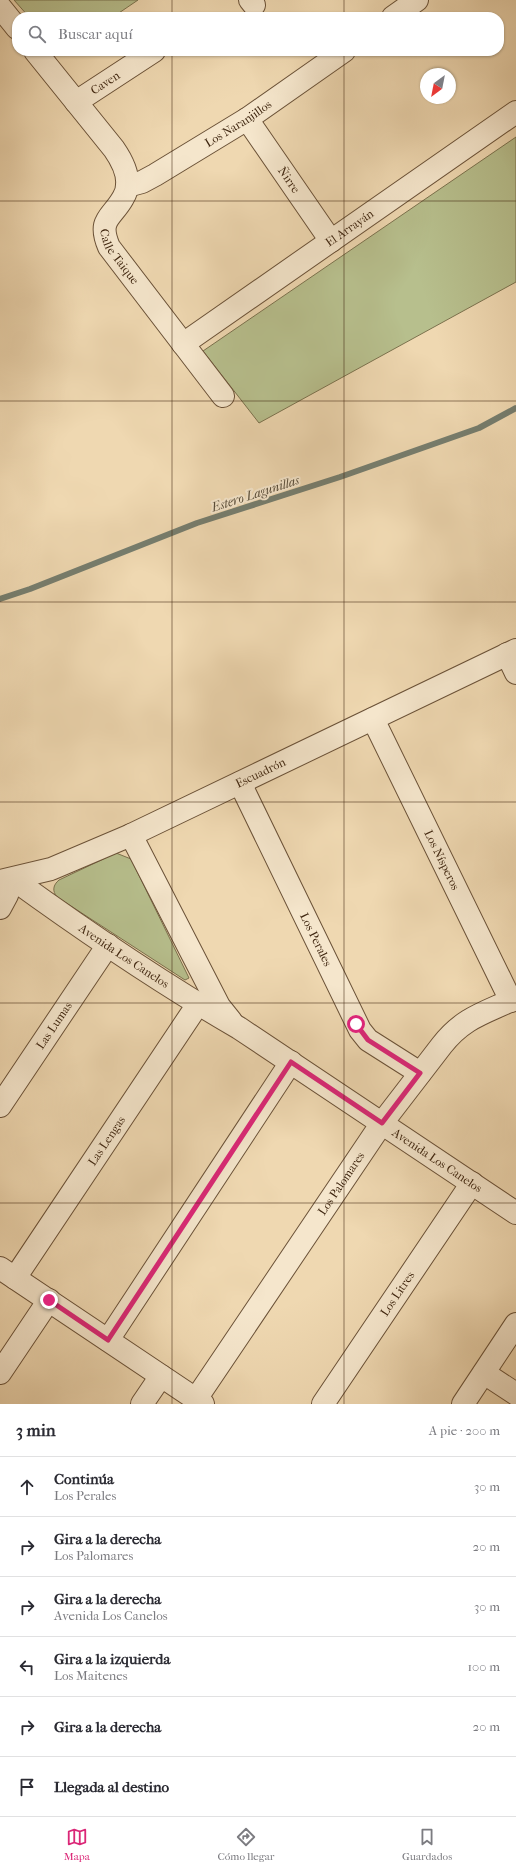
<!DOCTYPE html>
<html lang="es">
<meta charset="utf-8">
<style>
:root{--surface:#fff;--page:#f7f7f7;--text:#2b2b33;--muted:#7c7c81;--line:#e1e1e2;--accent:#db2777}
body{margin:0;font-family:"IM FELL French Canon",serif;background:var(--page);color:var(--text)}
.compass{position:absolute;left:420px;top:68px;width:36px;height:36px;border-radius:50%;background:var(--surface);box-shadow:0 1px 3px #0004;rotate:212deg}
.stop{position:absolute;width:12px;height:12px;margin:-9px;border:3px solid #db2777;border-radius:50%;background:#fff}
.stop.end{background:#db2777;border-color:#fff;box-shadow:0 1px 4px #0008}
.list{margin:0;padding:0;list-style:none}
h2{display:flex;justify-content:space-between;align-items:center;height:52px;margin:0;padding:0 16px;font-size:17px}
h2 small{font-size:13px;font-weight:400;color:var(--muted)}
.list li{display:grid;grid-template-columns:26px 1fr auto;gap:12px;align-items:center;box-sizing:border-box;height:60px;padding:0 16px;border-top:1px solid var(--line)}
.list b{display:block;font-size:15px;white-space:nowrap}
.list p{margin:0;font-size:13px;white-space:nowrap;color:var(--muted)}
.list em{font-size:13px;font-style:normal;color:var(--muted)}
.icon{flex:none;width:22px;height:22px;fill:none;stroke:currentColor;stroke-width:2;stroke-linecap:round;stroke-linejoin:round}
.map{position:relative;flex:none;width:516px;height:1404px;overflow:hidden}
.search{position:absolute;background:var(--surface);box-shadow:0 1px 3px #0004;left:12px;right:12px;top:12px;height:44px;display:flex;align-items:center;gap:10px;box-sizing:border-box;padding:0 14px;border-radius:16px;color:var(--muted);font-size:15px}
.sheet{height:412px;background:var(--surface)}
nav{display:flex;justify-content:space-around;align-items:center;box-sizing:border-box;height:56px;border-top:1px solid var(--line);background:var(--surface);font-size:11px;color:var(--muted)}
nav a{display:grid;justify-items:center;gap:2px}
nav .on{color:var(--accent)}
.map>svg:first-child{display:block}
</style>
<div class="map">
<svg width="516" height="1404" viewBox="0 0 516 1404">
<rect width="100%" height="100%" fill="#efd8b1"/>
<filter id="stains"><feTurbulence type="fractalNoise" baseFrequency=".005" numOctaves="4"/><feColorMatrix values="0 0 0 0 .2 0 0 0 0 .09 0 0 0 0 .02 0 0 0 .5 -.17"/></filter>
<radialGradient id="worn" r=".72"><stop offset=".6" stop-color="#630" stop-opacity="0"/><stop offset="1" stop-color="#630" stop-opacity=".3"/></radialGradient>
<!-- green -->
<g fill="#b7bf8d" stroke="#7b724e">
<polygon points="14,0 138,0 113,17 29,17"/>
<polygon points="516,137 516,282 259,423 203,351"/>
<path d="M 116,853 L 131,859 L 189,978 L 185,980 L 57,897 C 52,891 53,885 59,880 Z"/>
</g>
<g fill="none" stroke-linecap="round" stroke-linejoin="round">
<!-- stream -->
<polyline stroke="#767e6f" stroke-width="6" points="0,599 30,589 197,523 340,477 479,428 516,408"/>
<defs>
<g id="minor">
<polyline points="250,0 254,5"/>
<polyline points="0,7 17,28"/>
<polyline points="393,17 417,0"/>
<path id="s1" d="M 35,51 L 114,149 C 123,162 133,182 123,198 C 112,218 97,219 109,247 L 223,396"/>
<path id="s2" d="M 76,102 L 154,51"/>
<path id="s3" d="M 247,119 L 331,241"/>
<path id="s4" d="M 127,186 L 142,182 L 155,175 L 247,119 L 344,51"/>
<path id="s5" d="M 183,344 L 516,112"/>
<polyline points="507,654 516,673"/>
<path id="s6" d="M 373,719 L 511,1001"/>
<path id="s7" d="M 240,783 L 360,1030 L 368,1040 L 420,1073"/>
<polyline points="131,835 219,1006 231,1021"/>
<path id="s8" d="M 0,908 L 7,895 L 13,879 C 86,932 161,983 239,1028 L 516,1213"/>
<path id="s9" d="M 0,1106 L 108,945"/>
<polyline points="0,1268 203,1404"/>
<path id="s10" d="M 15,1278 L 198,1004"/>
<polyline points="108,1340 291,1062"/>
<polyline points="0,1373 49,1300"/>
<polyline points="484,1373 516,1394"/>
<path id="s11" d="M 196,1399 L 382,1123 L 442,1045 C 464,1017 485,1013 516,998"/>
<polyline points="142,1404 161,1376"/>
<path id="s12" d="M 323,1404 L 472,1183"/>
<polyline points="463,1404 516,1324"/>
</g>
<g id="tertiary">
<path id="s13" d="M 0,881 L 51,869 L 131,835 L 516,650"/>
</g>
</defs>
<!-- minor casing -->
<use href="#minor" stroke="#6b5238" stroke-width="24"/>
<!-- tertiary casing -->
<use href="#tertiary" stroke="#6b5238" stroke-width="24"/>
<!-- minor -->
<use href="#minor" stroke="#f5e6cc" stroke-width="22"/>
<!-- tertiary -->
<use href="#tertiary" stroke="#f5e6cc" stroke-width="22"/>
</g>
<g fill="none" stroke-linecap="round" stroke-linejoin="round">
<!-- route -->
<polyline stroke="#db2777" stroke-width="5" points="49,1300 108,1340 291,1062 382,1123 420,1073 368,1040 356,1024"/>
</g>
<!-- grid -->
<path fill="none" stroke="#3f2610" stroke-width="1" stroke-opacity="0.55" d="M 172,0 L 172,17M 344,0 L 344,17M 172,51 L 172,1404M 344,51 L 344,1404M 0,201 L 516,201M 0,401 L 516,401M 0,602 L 516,602M 0,802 L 516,802M 0,1003 L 516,1003M 0,1203 L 516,1203"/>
<g text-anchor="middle" stroke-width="4" stroke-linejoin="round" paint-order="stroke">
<!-- street labels -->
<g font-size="12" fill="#3f2610" stroke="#f5e6cc">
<text dy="4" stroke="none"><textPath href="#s2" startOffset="35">Caven</textPath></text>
<text dy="4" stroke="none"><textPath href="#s4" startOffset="128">Los Naranjillos</textPath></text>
<text dy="4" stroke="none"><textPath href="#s3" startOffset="74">Ñirre</textPath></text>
<text dy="4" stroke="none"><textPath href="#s5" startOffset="203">El Arrayán</textPath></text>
<text dy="4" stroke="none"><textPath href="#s1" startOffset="247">Calle Taique</textPath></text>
<text dy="4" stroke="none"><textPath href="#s13" startOffset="283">Escuadrón</textPath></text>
<text dy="4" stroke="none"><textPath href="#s6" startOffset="157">Los Nísperos</textPath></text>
<text dy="4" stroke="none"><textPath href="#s7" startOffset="174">Los Perales</textPath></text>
<text dy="4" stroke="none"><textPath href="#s8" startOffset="167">Avenida Los Canelos</textPath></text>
<text dy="4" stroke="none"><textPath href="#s9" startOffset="97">Las Lumas</textPath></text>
<text dy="4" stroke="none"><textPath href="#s10" startOffset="165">Las Lengas</textPath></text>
<text dy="4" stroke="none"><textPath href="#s8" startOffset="541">Avenida Los Canelos</textPath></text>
<text dy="4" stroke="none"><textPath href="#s11" startOffset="260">Los Palomares</textPath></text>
<text dy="4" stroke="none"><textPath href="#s12" startOffset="133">Los Litres</textPath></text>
</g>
<!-- water labels -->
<g font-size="13" font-style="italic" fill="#564b38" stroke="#f5e6cc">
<text transform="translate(255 493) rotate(-18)" y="5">Estero Lagunillas</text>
</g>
</g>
<rect width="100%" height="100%" filter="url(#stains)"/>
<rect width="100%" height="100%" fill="url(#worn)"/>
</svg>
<svg class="compass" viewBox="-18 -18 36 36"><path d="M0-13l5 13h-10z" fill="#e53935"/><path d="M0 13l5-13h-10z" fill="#7c7c81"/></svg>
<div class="stop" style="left:356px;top:1024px"></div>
<div class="stop end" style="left:49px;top:1300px"></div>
<div class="search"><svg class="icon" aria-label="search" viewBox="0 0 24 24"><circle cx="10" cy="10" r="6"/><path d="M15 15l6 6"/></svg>Buscar aquí</div>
</div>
<section class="sheet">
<h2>3 min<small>A pie · 200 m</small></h2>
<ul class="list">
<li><svg class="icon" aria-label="ahead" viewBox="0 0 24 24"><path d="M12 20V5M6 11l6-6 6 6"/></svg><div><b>Continúa</b><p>Los Perales</p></div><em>30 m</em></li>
<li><svg class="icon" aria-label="right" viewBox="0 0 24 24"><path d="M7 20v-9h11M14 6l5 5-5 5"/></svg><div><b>Gira a la derecha</b><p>Los Palomares</p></div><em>20 m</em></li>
<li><svg class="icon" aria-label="right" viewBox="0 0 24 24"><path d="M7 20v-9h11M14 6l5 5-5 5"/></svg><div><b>Gira a la derecha</b><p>Avenida Los Canelos</p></div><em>30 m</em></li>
<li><svg class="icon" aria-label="left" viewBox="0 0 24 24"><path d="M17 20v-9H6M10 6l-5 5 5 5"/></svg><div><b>Gira a la izquierda</b><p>Los Maitenes</p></div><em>100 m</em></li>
<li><svg class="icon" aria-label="right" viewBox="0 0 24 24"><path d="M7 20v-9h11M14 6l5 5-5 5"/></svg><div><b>Gira a la derecha</b></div><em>20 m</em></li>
<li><svg class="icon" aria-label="arrive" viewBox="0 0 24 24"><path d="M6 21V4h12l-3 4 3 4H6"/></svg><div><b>Llegada al destino</b></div></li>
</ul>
</section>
<nav>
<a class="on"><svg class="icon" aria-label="map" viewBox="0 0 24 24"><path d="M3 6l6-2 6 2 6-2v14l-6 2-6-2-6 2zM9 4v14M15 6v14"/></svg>Mapa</a>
<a><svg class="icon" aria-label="directions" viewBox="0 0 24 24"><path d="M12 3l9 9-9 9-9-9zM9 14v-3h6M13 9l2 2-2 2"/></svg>Cómo llegar</a>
<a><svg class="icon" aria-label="saved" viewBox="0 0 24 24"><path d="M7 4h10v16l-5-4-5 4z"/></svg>Guardados</a>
</nav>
